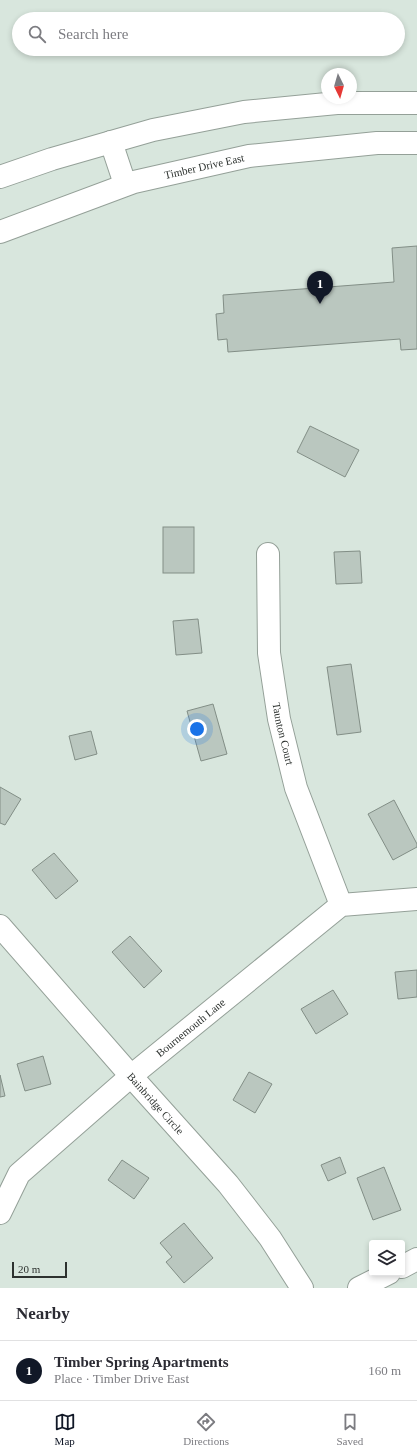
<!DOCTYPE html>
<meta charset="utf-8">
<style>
:root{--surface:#fff;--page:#f2f2f3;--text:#2b2b33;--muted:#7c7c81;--line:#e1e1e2;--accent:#111827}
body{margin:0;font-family:Georgia,serif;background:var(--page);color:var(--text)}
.controls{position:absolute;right:12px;bottom:12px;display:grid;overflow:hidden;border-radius:4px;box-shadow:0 2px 6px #0003}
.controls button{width:36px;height:36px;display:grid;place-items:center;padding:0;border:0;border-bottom:1px solid var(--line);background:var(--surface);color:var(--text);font:20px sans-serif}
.compass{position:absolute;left:321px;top:68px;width:36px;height:36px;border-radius:50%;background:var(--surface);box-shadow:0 2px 6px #0003;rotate:175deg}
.scale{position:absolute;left:12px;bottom:10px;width:55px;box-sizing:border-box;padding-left:4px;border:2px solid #2d322f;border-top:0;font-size:11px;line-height:14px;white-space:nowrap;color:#2d322f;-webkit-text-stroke:3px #d8e6dd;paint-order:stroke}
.you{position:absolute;left:197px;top:729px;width:14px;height:14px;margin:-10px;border:3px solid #fff;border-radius:50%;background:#1a73e8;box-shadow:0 0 0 6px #1a73e833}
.badge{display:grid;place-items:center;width:26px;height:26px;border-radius:50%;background:var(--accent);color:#fff;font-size:13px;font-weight:700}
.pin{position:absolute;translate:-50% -33px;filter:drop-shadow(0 1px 2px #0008)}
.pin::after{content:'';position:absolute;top:21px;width:14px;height:12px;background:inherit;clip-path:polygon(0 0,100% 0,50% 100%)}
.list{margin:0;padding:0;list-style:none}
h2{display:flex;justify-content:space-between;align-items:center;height:52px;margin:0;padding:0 16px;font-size:17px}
h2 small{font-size:13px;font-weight:400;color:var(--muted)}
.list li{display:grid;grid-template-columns:26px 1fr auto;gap:12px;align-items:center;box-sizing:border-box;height:60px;padding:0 16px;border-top:1px solid var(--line)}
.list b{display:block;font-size:15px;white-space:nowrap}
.list p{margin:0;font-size:13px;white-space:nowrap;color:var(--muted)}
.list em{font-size:13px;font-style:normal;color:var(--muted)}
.icon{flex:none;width:22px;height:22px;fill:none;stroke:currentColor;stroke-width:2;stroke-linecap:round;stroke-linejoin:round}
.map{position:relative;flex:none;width:417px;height:1288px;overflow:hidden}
.search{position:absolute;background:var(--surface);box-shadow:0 2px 6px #0003;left:12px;right:12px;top:12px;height:44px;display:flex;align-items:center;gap:10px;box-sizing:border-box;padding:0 14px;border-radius:22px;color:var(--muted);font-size:15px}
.sheet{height:112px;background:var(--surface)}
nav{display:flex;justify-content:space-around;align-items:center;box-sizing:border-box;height:56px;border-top:1px solid var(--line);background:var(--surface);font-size:11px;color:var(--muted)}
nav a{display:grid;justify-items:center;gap:2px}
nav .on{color:var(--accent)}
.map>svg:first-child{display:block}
</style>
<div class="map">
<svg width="417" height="1288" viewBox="0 0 417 1288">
<rect width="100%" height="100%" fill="#d8e6dd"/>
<!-- building -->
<g fill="#bac7bf" stroke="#828e86">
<polygon points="417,246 417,349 401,350 400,339 228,352 227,339 218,340 216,314 224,313 223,295 394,282 392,248"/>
<polygon points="310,426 359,450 345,477 297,452"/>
<rect x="163" y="527" width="31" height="46"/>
<polygon points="360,551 362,583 336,584 334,552"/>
<polygon points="198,619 202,653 176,655 173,621"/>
<polygon points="351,664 361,732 337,735 327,667"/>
<polygon points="213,704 227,754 201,761 187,711"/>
<polygon points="91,731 97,754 75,760 69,736"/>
<polygon points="0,787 21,799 5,825 0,823"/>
<polygon points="394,800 417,844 417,847 393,860 368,814"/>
<polygon points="54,853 78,881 56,899 32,870"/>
<polygon points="130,936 162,971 144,988 112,952"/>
<polygon points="417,970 417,997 398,999 395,972"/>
<polygon points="333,990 348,1014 316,1034 301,1009"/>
<polygon points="43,1056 51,1084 25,1091 17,1064"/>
<polygon points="249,1072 272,1084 255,1113 233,1100"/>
<polygon points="0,1075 5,1096 0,1097"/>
<polygon points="340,1157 346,1173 328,1181 321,1165"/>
<polygon points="122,1160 149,1178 134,1199 108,1180"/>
<polygon points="384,1167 401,1210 373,1220 357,1178"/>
<polygon points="184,1223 213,1258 184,1283 166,1262 172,1257 160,1243"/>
</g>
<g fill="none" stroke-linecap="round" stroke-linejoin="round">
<defs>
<g id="minor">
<path id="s1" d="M 268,554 L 269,653 L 279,719 L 296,788 L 341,905"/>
<path id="s2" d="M 0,926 L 131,1076 L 228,1184 L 270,1238 L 302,1288"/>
<path id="s3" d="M 0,1213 L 19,1174 L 131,1076 L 341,905 L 417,899"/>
<polyline points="402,1267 417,1259"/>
<polyline points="359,1288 389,1273"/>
</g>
<g id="major">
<polyline points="111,142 125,184"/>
<polyline points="0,177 52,159 153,130 244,112 337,103 417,103"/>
<path id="s4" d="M 0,232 L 134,182 L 249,156 L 377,143 L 417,143"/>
</g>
</defs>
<!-- minor casing -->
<use href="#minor" stroke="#94a098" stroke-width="24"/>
<!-- major casing -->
<use href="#major" stroke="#94a098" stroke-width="24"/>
<!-- minor -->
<use href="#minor" stroke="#fff" stroke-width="22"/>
<!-- major -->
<use href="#major" stroke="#fff" stroke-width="22"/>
</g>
<g text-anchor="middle" stroke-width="3" stroke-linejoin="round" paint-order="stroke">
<!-- street labels -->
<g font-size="11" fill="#2d322f" stroke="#d8e6dd">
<text dy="4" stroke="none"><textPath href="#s4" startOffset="215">Timber Drive East</textPath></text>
<text dy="4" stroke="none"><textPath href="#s1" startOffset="181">Taunton Court</textPath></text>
<text dy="4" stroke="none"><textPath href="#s3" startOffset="269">Bournemouth Lane</textPath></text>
<text dy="4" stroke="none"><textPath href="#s2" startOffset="236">Bainbridge Circle</textPath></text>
</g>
</g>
</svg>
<div class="controls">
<button><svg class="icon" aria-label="layers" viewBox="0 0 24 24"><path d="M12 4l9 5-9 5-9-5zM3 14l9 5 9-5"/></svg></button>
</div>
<svg class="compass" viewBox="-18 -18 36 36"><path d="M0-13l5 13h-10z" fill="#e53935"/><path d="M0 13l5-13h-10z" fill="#7c7c81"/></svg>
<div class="scale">20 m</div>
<div class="you"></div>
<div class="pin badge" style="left:320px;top:304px">1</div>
<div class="search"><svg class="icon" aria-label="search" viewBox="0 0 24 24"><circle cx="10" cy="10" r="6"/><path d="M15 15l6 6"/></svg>Search here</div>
</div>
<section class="sheet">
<h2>Nearby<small></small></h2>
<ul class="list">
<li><span class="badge">1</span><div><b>Timber Spring Apartments</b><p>Place · Timber Drive East</p></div><em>160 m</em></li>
</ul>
</section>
<nav>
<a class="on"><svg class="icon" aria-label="map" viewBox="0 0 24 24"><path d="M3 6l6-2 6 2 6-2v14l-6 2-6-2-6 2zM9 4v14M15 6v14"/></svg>Map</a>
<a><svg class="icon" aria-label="directions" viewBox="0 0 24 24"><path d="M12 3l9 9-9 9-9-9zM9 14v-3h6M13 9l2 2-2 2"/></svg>Directions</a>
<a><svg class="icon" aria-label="saved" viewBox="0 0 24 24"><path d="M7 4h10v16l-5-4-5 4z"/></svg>Saved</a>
</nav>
